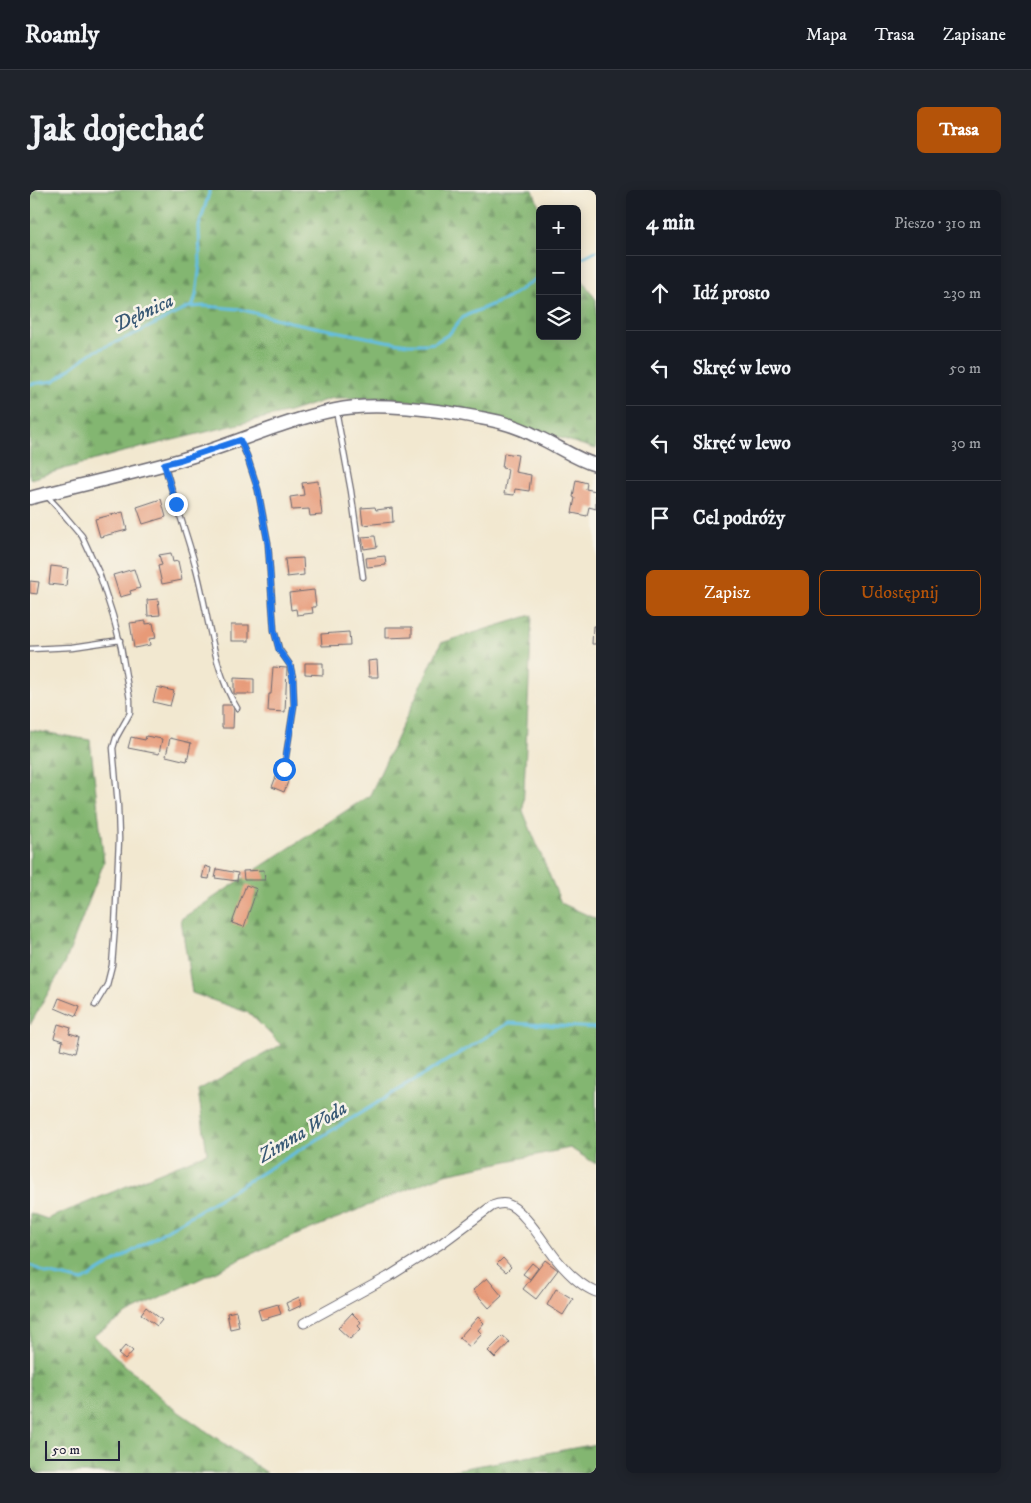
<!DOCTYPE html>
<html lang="pl">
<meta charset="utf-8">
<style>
:root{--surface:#171b24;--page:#20242c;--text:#f1f3f6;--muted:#9ea1a6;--line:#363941;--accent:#b45309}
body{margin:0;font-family:"IM FELL DW Pica",serif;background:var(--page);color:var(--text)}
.controls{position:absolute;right:15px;top:15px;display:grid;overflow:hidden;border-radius:8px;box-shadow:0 2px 12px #0003}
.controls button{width:45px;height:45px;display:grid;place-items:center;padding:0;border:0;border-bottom:1px solid var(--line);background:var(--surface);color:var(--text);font:25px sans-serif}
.scale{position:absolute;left:15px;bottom:12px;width:75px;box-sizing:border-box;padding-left:5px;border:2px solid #22223b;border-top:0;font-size:14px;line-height:18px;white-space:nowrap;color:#22223b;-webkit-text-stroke:4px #f7f3e8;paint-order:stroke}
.stop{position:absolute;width:15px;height:15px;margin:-11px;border:4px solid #1a73e8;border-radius:50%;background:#fff}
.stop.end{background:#1a73e8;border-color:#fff;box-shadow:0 1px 5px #0008}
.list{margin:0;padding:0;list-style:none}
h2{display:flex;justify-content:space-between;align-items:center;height:65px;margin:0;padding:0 20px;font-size:21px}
h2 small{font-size:16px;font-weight:400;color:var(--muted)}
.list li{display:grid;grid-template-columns:32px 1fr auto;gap:15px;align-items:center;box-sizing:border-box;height:75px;padding:0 20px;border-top:1px solid var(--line)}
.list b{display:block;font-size:19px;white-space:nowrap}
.list em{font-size:16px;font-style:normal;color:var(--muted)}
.actions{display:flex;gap:10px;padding:15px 20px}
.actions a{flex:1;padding:11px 0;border:1px solid var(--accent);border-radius:8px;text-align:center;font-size:18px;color:var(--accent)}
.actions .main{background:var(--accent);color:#fff}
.icon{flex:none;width:28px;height:28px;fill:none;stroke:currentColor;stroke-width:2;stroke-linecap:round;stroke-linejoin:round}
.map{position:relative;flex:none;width:566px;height:1283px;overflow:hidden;border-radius:8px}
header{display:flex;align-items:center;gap:30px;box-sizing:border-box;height:70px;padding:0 25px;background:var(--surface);border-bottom:1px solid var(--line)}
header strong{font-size:24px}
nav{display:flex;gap:28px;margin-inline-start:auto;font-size:18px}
.intro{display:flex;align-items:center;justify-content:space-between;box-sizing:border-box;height:120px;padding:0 30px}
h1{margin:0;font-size:35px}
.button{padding:12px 22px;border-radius:8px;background:var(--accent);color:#fff;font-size:18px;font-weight:700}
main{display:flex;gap:30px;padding:0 30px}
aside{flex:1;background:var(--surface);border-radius:8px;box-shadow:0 2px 12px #0003}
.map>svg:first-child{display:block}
</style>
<header>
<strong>Roamly</strong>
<nav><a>Mapa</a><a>Trasa</a><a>Zapisane</a></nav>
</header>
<div class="intro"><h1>Jak dojechać</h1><a class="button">Trasa</a></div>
<main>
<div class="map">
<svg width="566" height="1283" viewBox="0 0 566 1283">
<defs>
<pattern id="forest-firs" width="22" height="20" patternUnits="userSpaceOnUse" patternTransform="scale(1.25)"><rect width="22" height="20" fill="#83b671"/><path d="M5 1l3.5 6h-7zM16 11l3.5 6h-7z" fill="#6b945e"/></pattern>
</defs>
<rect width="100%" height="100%" fill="#f7f3e8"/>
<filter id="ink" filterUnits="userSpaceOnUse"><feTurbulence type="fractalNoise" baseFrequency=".02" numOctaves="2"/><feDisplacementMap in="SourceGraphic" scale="10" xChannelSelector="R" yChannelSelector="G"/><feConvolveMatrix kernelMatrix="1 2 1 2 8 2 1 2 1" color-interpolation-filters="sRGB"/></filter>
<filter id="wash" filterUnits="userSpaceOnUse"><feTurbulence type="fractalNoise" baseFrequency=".0096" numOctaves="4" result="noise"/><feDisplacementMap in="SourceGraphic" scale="20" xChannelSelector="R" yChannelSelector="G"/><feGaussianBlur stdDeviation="1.12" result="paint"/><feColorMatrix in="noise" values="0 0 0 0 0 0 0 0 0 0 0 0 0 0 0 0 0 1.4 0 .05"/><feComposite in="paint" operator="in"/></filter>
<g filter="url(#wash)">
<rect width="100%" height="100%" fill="#f2e8d0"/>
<!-- forest -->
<g fill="url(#forest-firs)" stroke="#526c56">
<polygon points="0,0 503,0 510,19 510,146 547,146 547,82 566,110 566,259 514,243 363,208 302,208 259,222 89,263 0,289"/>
<polygon points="502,425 493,621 531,713 566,729 566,974 540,958 415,984 230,1060 99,1123 63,1146 140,1216 237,1283 5,1283 0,1278 0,1023 17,1029 177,963 168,900 251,855 219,823 162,803 151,729 340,605 411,453"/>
<polygon points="0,540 60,550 74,672 35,773 0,835"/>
<polygon points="566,1254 566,1283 408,1283"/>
</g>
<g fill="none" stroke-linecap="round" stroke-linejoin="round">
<!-- stream -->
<g stroke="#64bee2" stroke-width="3">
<polyline points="547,70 566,61"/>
<polyline points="160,117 175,116 209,119 260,132 356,151 378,154 396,154 404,153 419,144 431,129 437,125 478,108 510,86"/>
<polyline points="0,194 24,191 61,163 109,142 163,115 166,105 170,74 169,36 180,0"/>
<polyline points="0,1075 16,1083 53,1091 479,833 566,838"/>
</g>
</g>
<g id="blocks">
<!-- building -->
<g fill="#e79a78">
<polygon points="474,263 488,265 485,282 501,285 499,301 485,299 484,305 474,304 478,279 472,278"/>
<polygon points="546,290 557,293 556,299 566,301 566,319 559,317 557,326 542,323 545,308 543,307"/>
<polygon points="288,291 292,325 280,326 279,319 262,320 260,307 274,305 272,293"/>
<polygon points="131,309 136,327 113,334 107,317"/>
<polygon points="345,317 346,320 362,318 363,332 333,335 331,318"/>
<polygon points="93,322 97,340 70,347 65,329"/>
<polygon points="345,346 347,357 334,359 332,347"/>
<polygon points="141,363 143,372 148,371 152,390 132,394 128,376 132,375 129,365"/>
<polygon points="355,366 356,375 337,377 336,368"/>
<polygon points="273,368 274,385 257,387 255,369"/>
<polygon points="21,376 38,378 36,396 19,394"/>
<polygon points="104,379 110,398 100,401 101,404 90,407 83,385"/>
<polygon points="0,391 9,392 7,404 0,403"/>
<polygon points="284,400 286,417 282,417 283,423 267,425 266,419 261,420 259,403"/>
<polygon points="128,409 130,425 118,426 117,410"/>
<polygon points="116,431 116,434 123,433 126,448 119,449 120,455 104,458 100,433"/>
<rect x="201" y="435" width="18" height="16"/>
<polygon points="563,436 566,436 566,454 562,454"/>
<polygon points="356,437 382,437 382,447 356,448"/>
<polygon points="319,442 320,455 292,456 291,444"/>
<polygon points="347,470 348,487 339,487 338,471"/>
<polygon points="275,473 293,473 293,485 275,484"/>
<polygon points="243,477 257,478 255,522 238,521 239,504 241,504"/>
<polygon points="204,488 224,489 224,504 204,504"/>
<polygon points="127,497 144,501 140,516 123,512"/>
<polygon points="192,515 204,515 203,538 192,538"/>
<polygon points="116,546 132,549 129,564 98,558 101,547 115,550"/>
<polygon points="140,548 161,553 157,571 136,566"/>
<polygon points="247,584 259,589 254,602 242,597"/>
<polygon points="175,676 181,678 179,689 172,688"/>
<polygon points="187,679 208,683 207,691 185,688"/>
<polygon points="234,680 235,690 214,690 213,681"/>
<polygon points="216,695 227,699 214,737 202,733"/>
<polygon points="29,808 50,816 46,827 25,818"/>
<polygon points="28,834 41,838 39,844 49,847 45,863 31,859 33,851 24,848"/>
<polygon points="473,1068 481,1077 476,1082 467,1074"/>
<polygon points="515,1070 528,1080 506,1109 493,1099"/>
<polygon points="502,1073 508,1078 500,1089 493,1084"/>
<polygon points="457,1088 472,1106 459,1118 443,1100"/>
<polygon points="526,1099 543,1109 533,1125 517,1115"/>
<polygon points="269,1107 272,1115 259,1121 256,1113"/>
<polygon points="248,1114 251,1124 231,1130 228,1120"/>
<polygon points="116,1117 132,1130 127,1136 111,1124"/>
<polygon points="206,1121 209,1137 200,1139 197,1123"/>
<polygon points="322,1123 331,1132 328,1136 331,1139 320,1149 308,1138"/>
<polygon points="448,1127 454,1133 448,1140 452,1144 440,1157 429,1148"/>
<polygon points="473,1146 480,1152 465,1168 458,1161"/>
<polygon points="96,1155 103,1161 95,1170 88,1164"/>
</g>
</g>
</g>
<g filter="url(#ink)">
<use href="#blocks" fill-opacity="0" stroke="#6b676f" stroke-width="1"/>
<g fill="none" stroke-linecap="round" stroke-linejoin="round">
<defs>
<g id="lane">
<polyline points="306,220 321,301 333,387"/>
<polyline points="210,251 217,266 228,300 238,353 244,440 249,459 260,475 263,488 264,515 254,579"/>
<path d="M 135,276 C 144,310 157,344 166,378 C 178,422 183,480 207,518"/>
<polyline points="17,306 30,320 52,346 69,383 83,426 91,457 100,510 100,523 86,548 83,558 88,616 89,649 85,736 82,775 77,795 65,815"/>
<polyline points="0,459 43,457 90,450"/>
</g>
<path id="street" d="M 274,1133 L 358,1087 L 412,1053 L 462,1016 C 467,1014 472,1013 477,1014 C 493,1018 516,1057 528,1071 C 538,1083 551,1096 566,1102"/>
<path id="secondary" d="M 0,308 C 50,295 101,284 150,270 C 202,255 252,231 305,220 C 345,211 410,220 451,228 C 470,231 491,238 508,247 C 528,256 545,269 566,275"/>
</defs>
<!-- lane casing -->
<use href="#lane" stroke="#6b676f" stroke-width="7"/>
<!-- street casing -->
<use href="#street" stroke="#6b676f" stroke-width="11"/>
<!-- secondary casing -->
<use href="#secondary" stroke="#6b676f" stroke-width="15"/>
<!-- lane -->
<use href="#lane" stroke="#fff" stroke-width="4.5"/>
<!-- street -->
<use href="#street" stroke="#fff" stroke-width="9"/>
<!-- secondary -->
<use href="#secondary" stroke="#fff" stroke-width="12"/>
</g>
</g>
<g fill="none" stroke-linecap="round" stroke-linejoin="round" filter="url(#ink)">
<!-- route -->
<polyline stroke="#1a73e8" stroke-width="6" points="146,314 134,274 150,270 210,250 217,266 228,300 238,354 244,440 249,460 260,475 263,488 264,515 254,579"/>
</g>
<g text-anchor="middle" stroke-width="5" stroke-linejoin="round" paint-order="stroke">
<!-- water labels -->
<g font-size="20" font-style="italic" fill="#395975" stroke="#f7f3e8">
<text transform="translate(113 122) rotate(-25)" y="7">Dębnica</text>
<text transform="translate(272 941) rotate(-31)" y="7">Zimna Woda</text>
</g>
</g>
</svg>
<div class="controls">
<button>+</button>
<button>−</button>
<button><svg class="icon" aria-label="layers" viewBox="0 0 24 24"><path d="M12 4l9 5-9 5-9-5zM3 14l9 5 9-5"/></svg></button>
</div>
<div class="scale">50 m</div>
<div class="stop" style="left:254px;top:579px"></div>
<div class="stop end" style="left:146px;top:314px"></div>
</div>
<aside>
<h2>4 min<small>Pieszo · 310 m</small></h2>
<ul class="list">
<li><svg class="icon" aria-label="ahead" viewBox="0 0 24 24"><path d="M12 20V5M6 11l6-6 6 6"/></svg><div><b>Idź prosto</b></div><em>230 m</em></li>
<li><svg class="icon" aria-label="left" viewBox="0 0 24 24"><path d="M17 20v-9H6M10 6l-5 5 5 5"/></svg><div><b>Skręć w lewo</b></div><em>50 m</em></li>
<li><svg class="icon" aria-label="left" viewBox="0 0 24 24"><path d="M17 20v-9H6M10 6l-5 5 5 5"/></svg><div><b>Skręć w lewo</b></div><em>30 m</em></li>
<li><svg class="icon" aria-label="arrive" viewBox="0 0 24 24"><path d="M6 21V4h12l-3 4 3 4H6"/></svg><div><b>Cel podróży</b></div></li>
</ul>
<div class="actions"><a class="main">Zapisz</a><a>Udostępnij</a></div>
</aside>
</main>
